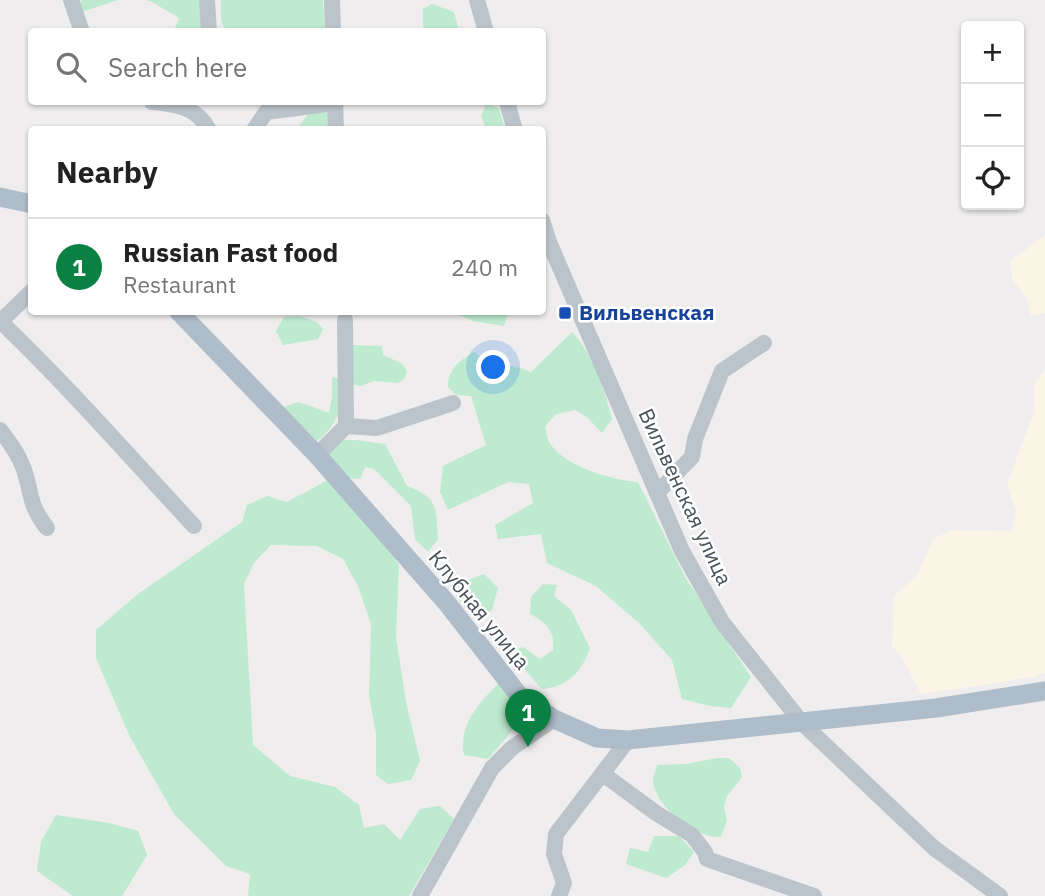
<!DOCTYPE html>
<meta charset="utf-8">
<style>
:root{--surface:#fff;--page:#f6f6f6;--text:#222;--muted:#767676;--line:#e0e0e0;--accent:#0b8043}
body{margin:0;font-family:"IBM Plex Sans",sans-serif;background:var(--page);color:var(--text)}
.controls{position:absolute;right:21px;top:21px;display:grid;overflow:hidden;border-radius:7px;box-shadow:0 2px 5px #0004}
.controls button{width:63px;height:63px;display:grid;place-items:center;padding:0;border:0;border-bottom:2px solid var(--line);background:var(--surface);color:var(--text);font:35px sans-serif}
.you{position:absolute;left:494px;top:368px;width:24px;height:24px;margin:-18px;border:5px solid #fff;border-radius:50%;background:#1a73e8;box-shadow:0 0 0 10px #1a73e833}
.badge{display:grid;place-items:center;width:46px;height:46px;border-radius:50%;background:var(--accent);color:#fff;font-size:23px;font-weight:700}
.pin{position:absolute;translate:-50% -58px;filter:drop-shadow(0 2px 4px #0008)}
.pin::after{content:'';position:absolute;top:37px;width:24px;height:21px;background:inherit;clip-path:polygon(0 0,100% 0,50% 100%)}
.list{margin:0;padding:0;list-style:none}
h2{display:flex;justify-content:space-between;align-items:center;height:91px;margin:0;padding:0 28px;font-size:30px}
h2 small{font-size:23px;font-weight:400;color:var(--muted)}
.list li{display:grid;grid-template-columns:46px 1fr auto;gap:21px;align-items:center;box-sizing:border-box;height:98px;padding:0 28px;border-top:2px solid var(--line)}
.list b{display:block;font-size:26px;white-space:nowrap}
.list p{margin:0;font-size:23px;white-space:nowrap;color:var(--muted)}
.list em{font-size:23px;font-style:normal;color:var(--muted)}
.icon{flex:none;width:38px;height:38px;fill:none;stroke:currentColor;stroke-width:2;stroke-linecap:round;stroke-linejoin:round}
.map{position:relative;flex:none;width:1045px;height:896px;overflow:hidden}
.search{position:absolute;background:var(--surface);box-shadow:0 2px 5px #0004;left:28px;top:28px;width:518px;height:77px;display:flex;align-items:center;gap:18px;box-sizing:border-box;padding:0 24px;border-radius:7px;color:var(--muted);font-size:26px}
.panel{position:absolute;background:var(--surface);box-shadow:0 2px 5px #0004;left:28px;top:126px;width:518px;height:189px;border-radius:7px}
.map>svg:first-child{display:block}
</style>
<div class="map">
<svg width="1045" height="896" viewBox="0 0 1045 896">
<rect width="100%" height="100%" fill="#efeded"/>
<!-- commercial -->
<g fill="#faf5e7">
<polygon points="1045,235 1045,313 1031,316 1027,299 1012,279 1010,261"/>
<polygon points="1045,370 1045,673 1034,677 921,694 902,657 892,646 894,596 917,575 933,539 952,530 1012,531 1016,513 1007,484 1034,411 1034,384"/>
</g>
<!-- green -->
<g fill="#beead0">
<polygon points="82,0 118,0 82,12 79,4"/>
<polygon points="146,0 201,0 201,31 164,31 175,28 179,18 152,2"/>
<polygon points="221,0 323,0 325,31 226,31 221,21"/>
<polygon points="432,4 454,12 459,31 427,31 423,26 423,9"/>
<polygon points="487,102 499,109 505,129 486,129 481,116"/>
<polygon points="325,111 330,116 331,129 299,129 299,126 310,112"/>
<polygon points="453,312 508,312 504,326 473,321"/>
<polygon points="300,316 317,322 323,329 318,339 283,345 276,331 284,317"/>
<path d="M 572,332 C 593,354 605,390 612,419 L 602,433 L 588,418 L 575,410 L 556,414 L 545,426 C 546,431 547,438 549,442 C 564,467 612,480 638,482 L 685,577 L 751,677 L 731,708 L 710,706 L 682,699 L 672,660 L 639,623 L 596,586 L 547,563 L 541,534 L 498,539 L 495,525 L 533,503 L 529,484 L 508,482 L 448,510 L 440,492 L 443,466 L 486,445 L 471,396 L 456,395 L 448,387 C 448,369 459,361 474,352 C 491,365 512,364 531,372 Z"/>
<polygon points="352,345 382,346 383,355 401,363 407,370 405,378 398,383 374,381 361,386 350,384"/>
<path d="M 332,377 L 343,379 C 342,406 340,423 317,441 L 283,407 L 299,402 L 329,413 L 332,397 Z"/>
<path d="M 338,440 L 356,440 L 385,444 L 407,486 C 439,498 436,508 438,539 L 428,552 L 415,539 L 411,506 L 374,469 L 365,467 L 360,479 L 349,478 L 326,453 Z"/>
<polygon points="328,480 389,548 399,565 396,637 406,702 420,761 411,780 388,784 376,775 376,733 369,696 371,624 358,586 343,559 317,546 271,545 254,563 244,584 253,745 290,776 335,787 359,805 364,828 384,824 400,840 420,809 440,806 454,819 409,896 248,896 250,874 226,866 174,814 130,737 96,658 96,630 138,594 242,522 247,505 267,496 287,502"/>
<polygon points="484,574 498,588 492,610 477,620 456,597 455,585"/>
<path d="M 543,584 L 557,585 L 554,596 L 571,610 L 590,648 C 583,670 567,688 542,689 L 509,652 L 523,647 L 540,659 L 553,650 C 555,631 547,623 530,614 L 531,597 Z"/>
<path d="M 499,683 L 519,704 L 517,725 L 488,759 L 464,755 C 458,725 479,703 499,683 Z"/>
<path d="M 718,758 L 729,758 L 740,768 L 742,777 L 727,796 L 724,806 L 727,821 L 721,837 C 697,839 655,807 653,781 C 653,776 656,770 657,765 L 686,764 Z"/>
<polygon points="56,815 109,823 138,831 147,855 122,896 73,896 37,871 41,842"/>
<polygon points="654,836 679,836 694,852 685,865 666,878 626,864 630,848 648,852"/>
</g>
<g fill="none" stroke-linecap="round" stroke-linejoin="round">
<!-- minor -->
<g stroke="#bcc4cb" stroke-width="16">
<polyline points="71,0 82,32"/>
<polyline points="207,0 209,32"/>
<polyline points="332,0 333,32"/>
<polyline points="477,0 486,32"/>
<path d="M 152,102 C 176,104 197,107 209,130"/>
<polyline points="335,102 336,130"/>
<polyline points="507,102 515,130"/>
<polyline points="254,130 266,112 335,103"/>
<polyline points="542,220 549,242 682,551 722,622 802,723 934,848 1000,896"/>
<path d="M 0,321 C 68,386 130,457 194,526"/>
<polyline points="0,322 32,291"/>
<polyline points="346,426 377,428 453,403"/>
<path d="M 0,430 C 9,442 18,453 23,467 C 33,494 27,502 47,528"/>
<polyline points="317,455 346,426 345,320"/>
<polyline points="657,493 692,457 695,439 722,371 764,343"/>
<polyline points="603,774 656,813 692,835 705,852 707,859 814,896"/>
<polyline points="420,896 492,768 512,748 554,719"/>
<polyline points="559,896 564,883 554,854 556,834 628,740"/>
</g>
<!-- major -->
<g stroke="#afbcca" stroke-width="19">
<polyline points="0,197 32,204"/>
<polyline points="179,312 317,455 446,602 518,694 554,719 597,738 628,740 936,708 1045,691"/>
</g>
</g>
<!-- markers -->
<rect fill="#1a4fb4" stroke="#fff" stroke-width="2.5" x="558" y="306" width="14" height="14" rx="3.5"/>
<g text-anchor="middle" stroke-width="5" stroke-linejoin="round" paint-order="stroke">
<!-- transit labels -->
<g font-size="21" font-weight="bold" fill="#164399" stroke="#fff" text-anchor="start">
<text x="579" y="320">Вильвенская</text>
</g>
<!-- street labels -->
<g font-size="21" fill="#475058" stroke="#fff">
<text transform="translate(685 497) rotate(65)" y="7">Вильвенская улица</text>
<text transform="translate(479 610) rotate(51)" y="7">Клубная улица</text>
</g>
</g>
</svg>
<div class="controls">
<button>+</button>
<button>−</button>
<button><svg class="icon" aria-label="locate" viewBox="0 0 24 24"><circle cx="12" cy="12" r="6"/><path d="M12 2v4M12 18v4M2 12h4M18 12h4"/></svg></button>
</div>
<div class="you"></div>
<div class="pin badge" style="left:528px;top:747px">1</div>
<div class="search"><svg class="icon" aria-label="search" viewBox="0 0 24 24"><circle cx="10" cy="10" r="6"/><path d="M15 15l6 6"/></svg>Search here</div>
<section class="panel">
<h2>Nearby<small></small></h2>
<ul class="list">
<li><span class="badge">1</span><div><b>Russian Fast food</b><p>Restaurant</p></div><em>240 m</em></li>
</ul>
</section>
</div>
